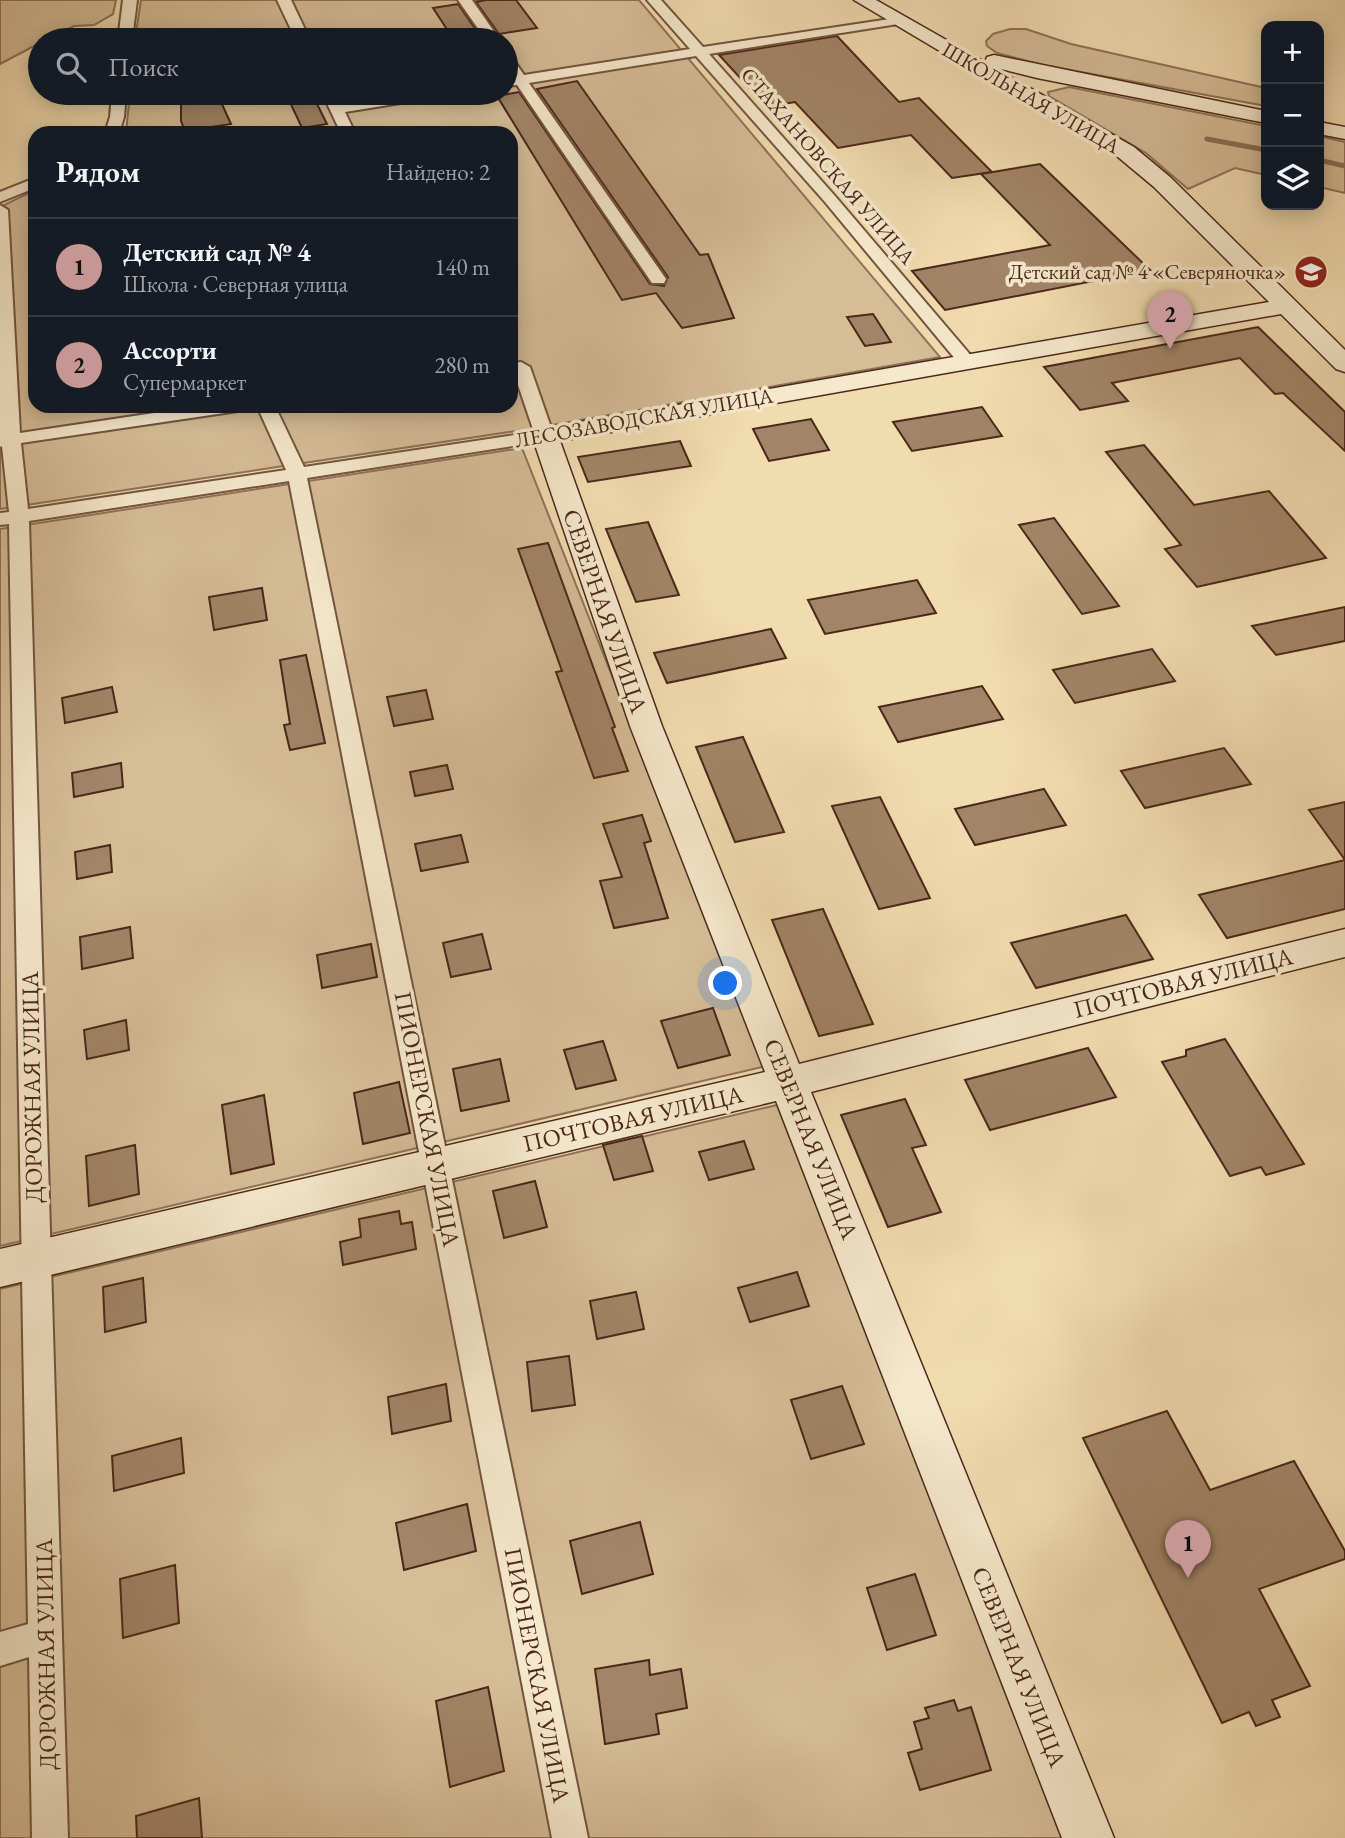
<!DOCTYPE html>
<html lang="ru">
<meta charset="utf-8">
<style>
:root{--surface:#171b24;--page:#242831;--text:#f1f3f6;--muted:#9ea1a6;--line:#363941;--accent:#c59692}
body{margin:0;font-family:"EB Garamond",serif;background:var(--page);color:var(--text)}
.controls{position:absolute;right:21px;top:21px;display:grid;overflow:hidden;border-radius:14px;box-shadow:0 4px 18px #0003}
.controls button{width:63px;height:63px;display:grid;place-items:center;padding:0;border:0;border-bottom:2px solid var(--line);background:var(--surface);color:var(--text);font:35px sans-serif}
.you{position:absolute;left:726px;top:984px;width:24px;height:24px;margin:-18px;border:5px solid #fff;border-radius:50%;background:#1a73e8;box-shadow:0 0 0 10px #1a73e833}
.badge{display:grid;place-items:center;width:46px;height:46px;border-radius:50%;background:var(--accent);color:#111;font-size:23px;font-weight:700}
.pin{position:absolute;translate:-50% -58px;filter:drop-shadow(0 2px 4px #0008)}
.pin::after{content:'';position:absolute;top:37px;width:24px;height:21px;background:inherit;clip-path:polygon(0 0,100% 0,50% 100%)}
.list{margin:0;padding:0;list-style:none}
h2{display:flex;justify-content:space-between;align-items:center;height:91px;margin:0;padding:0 28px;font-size:30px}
h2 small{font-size:23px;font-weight:400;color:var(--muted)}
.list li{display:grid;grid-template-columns:46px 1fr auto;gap:21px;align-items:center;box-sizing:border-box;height:98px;padding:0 28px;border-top:2px solid var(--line)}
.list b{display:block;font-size:26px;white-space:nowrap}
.list p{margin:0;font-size:23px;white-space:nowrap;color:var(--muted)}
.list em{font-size:23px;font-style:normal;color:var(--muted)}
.icon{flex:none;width:38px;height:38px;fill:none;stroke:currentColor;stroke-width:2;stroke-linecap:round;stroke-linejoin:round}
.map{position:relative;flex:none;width:1345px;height:1838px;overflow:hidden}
.search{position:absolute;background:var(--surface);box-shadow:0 4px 18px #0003;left:28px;top:28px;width:490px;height:77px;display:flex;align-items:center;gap:18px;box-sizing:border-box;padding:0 24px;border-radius:38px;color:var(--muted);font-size:26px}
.panel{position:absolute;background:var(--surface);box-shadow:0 4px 18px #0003;left:28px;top:126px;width:490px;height:287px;border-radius:21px}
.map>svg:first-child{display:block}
</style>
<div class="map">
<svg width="1345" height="1838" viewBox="0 0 1345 1838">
<rect width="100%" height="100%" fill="#f1dcb0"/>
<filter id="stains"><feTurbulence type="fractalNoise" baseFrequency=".00286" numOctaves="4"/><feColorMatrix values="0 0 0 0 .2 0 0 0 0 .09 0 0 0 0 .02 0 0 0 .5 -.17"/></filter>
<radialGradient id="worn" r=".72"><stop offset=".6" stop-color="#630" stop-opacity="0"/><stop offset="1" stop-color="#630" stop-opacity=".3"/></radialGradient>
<!-- green -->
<g fill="#d5bd96" stroke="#907258" stroke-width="2">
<polygon points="0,0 116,0 113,14 94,25 74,26 46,40 40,40 40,43 0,64"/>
<polygon points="141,0 639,0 940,357 529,429 0,509 0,207 35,190 35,406 511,406 511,133 126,133 130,93 506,93 506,40 135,40"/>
<polygon points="1010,29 1026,29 1071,44 1266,88 1266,106 1043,65 997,53 987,46 986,41 993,34"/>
<polygon points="1069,87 1266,126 1266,175 1235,168 1188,189 1146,153 1049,96 1048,92"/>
<polygon points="1319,136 1345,142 1345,193 1319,187"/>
<polygon points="522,448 766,1066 0,1246 0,529"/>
<polygon points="777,1105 1063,1838 0,1838 0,1289"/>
</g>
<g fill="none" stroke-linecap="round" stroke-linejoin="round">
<!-- stream -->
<g stroke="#8d6e55" stroke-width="5">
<polyline points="1207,139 1266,150"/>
<polyline points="1319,160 1345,166"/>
</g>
</g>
<!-- building -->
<g fill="#a18568" stroke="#4b271a" stroke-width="2">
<polygon points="486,0 516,0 537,28 499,34 476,2"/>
<polygon points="458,4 481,37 454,40 433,8"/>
<polygon points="837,36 899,102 919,98 992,172 952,178 911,135 838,148 795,102 767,107 719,55"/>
<polygon points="577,81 700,255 708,254 734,318 682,328 656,293 622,300 497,96 519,92 650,284 664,286 668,277 537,89"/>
<polygon points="181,93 217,93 231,124 185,131 181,121"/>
<polygon points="312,94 327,124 302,128 288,98"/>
<polygon points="1040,164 1150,270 945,310 912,271 1050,245 981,174"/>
<polygon points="873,314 891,342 865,346 847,317"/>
<polygon points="1258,327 1345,412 1345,451 1283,393 1275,394 1240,358 1112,383 1128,401 1080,410 1044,367"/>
<polygon points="982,407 1002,436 912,451 893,422"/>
<polygon points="811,419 829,450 769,461 753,429"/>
<polygon points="680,441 691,466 588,482 578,457"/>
<polygon points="1144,445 1194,505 1269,491 1326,558 1197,587 1165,549 1181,545 1106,452"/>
<polygon points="1054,518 1119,606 1082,614 1019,525"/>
<polygon points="648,522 679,595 636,602 606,529"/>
<polygon points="548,543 615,727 612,728 628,771 594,778 556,672 562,671 518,549"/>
<polygon points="917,580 936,613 825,634 808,600"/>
<polygon points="262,588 267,620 214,630 209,597"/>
<polygon points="1345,607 1345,641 1276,655 1252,626"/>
<polygon points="771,629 786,658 667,683 654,653"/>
<polygon points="1152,649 1175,681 1075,703 1053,670"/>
<polygon points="306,655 325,743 290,750 284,725 290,724 280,660"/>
<polygon points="982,686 1003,719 898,742 879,707"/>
<polygon points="112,687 117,712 65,723 62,698"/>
<polygon points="426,690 433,719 394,726 387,697"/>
<polygon points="743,737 784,832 735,842 696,747"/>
<polygon points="1224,748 1251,784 1145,808 1121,771"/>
<polygon points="121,763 123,787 74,797 72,773"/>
<polygon points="447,765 453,789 415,796 410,772"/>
<polygon points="1044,789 1066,825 975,845 955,809"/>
<polygon points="880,797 930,898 879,909 832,806"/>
<polygon points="1345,802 1345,909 1227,938 1199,895 1345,860 1309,810"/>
<polygon points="642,815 651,841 644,843 668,918 614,928 600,881 622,877 603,824"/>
<polygon points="461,835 468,862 421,871 415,844"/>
<polygon points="110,845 112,872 77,879 75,852"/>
<polygon points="823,909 873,1024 819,1036 772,920"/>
<polygon points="1126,915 1153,959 1036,988 1011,943"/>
<polygon points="130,927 133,958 82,969 80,937"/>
<polygon points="482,934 491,969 451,977 443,943"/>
<polygon points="371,944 377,977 322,988 317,955"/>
<polygon points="713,1008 730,1055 678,1068 661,1021"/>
<polygon points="126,1020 129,1050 87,1059 84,1030"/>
<polygon points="1225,1039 1304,1164 1266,1175 1261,1167 1230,1176 1162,1062 1186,1056 1186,1050"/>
<polygon points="603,1041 616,1080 576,1089 564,1050"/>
<polygon points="1088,1048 1116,1097 990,1130 965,1080"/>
<polygon points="500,1059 509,1101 461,1111 453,1069"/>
<polygon points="399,1082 410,1133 363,1144 354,1093"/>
<polygon points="264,1095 274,1164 231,1174 222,1105"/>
<polygon points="905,1099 926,1145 912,1148 941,1212 888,1227 841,1115"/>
<polygon points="642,1136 653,1171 614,1180 603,1145"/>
<polygon points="744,1141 754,1169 709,1180 699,1152"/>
<polygon points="135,1145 139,1194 89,1206 86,1156"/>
<polygon points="535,1181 547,1227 504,1238 493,1191"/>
<polygon points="399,1211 401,1224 412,1222 416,1249 343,1265 340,1242 361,1237 359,1219"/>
<polygon points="797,1272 809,1306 750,1322 738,1288"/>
<polygon points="143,1278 146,1322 105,1332 103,1287"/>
<polygon points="636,1292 644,1329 597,1339 590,1301"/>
<polygon points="569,1356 575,1405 532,1411 527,1362"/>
<polygon points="446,1384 451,1421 392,1434 388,1397"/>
<polygon points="842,1386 864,1444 811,1459 791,1400"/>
<polygon points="1167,1411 1210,1490 1294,1461 1345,1551 1345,1559 1259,1589 1310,1686 1272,1700 1280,1717 1256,1726 1249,1712 1222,1723 1083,1438"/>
<polygon points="181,1438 184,1473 114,1491 112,1456"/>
<polygon points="467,1504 476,1551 404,1570 396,1523"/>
<polygon points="640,1522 653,1574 582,1594 570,1541"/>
<polygon points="175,1565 179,1623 123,1638 120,1579"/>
<polygon points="915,1574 936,1635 887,1650 867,1588"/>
<polygon points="649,1660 650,1675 681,1669 687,1708 656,1714 659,1734 605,1744 595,1669"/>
<polygon points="488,1687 504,1771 450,1787 436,1701"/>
<polygon points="954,1700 958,1711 971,1707 991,1770 920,1790 908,1753 922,1749 914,1722 929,1718 925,1708"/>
<polygon points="199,1798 202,1838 137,1838 136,1816"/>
</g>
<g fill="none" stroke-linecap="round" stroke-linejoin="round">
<defs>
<g id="street">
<polygon points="123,0 137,0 132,40 118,40"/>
<polygon points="277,0 291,0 310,40 296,40"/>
<polygon points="458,0 472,0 500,40 486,40"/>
<polygon points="647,0 661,0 703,47 903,17 905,20 898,24 709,54 835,196 973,358 976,362 973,366 961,366 825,202 696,56 529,83 666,279 664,283 652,283 517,85 506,86 506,78 511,77 506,69 506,55 511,56 524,75 690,49"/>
<polygon points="112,93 126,93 124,117 119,133 105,133 110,117"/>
<polygon points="322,93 336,93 341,104 413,93 445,93 438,97 345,112 355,133 341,133"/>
<polygon points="35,178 35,188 0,202 0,192"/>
<polygon points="0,205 8,210 20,433 201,406 247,406 238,411 21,443 28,509 286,470 257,406 275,406 304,467 534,432 514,373 511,373 511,363 521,362 530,367 554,436 552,440 307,478 588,1838 552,1838 289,481 29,521 68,1838 32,1838 29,1657 0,1666 0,1632 28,1624 9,524 0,525 0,513 9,512 2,446 0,447"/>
</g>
<g id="secondary">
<polygon points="854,0 876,0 985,62 987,57 994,55 1266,111 1266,123 1037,78 993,67 1134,147 1170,177 1345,350 1345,372 1336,369 1281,314 560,441 662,726 799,1064 1345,929 1345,957 811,1092 1114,1838 1062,1838 776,1101 0,1287 0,1249 765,1072 630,726 532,436 536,430 545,428 1269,302 1154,187 1118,157"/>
<polygon points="1319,122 1345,127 1345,139 1319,134"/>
</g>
</defs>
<!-- street casing -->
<use href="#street" stroke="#745440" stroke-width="4"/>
<!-- secondary casing -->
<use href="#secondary" stroke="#4b271a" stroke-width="3"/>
<!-- street -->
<use href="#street" fill="#f6e8cc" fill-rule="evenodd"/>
<!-- secondary -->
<use href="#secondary" fill="#f6e8cc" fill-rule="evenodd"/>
</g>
<!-- icons -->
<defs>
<symbol id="school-disc" viewBox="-11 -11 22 22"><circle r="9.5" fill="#8f2418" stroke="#f6e8cc"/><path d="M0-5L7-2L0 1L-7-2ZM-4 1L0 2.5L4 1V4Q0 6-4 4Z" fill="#fff"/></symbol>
</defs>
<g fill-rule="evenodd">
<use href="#school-disc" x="1292" y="253" width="38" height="38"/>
</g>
<g text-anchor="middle" stroke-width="7" stroke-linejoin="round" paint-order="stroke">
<!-- far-street labels -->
<g font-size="21" fill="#4b271a" stroke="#f6e8cc">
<text transform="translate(1031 98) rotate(30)" y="7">ШКОЛЬНАЯ УЛИЦА</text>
<text transform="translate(828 166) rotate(49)" y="7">СТАХАНОВСКАЯ УЛИЦА</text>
<text transform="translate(644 418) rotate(-10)" y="7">ЛЕСОЗАВОДСКАЯ УЛИЦА</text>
</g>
<!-- far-poi labels -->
<g font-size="21" fill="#4b271a" stroke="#f6e8cc" text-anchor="end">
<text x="1286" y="279">Детский сад № 4 «Северяночка»</text>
</g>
<!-- street labels -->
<g font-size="24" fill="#4b271a" stroke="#f6e8cc">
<text transform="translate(605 611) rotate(71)" y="8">СЕВЕРНАЯ УЛИЦА</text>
<text transform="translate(1183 983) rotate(-14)" y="8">ПОЧТОВАЯ УЛИЦА</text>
<text transform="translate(32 1087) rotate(-91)" y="8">ДОРОЖНАЯ УЛИЦА</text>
<text transform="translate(427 1119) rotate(79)" y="8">ПИОНЕРСКАЯ УЛИЦА</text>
<text transform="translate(633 1119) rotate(-13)" y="8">ПОЧТОВАЯ УЛИЦА</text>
<text transform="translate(811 1139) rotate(68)" y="8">СЕВЕРНАЯ УЛИЦА</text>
<text transform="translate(46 1654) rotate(-91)" y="8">ДОРОЖНАЯ УЛИЦА</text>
<text transform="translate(1019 1667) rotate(68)" y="8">СЕВЕРНАЯ УЛИЦА</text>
<text transform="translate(537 1675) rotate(79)" y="8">ПИОНЕРСКАЯ УЛИЦА</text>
</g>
</g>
<rect width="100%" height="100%" filter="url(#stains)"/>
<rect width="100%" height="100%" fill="url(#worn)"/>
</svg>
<div class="controls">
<button>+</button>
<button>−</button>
<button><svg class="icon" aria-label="layers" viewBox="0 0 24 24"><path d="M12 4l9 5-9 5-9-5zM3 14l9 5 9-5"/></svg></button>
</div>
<div class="you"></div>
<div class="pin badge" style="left:1188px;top:1578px">1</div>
<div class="pin badge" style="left:1170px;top:349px">2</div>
<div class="search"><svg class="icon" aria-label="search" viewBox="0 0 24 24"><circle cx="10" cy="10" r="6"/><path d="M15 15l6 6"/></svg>Поиск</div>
<section class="panel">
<h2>Рядом<small>Найдено: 2</small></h2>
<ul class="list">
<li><span class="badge">1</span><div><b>Детский сад № 4</b><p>Школа · Северная улица</p></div><em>140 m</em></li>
<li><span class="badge">2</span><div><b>Ассорти</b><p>Супермаркет</p></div><em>280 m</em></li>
</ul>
</section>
</div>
